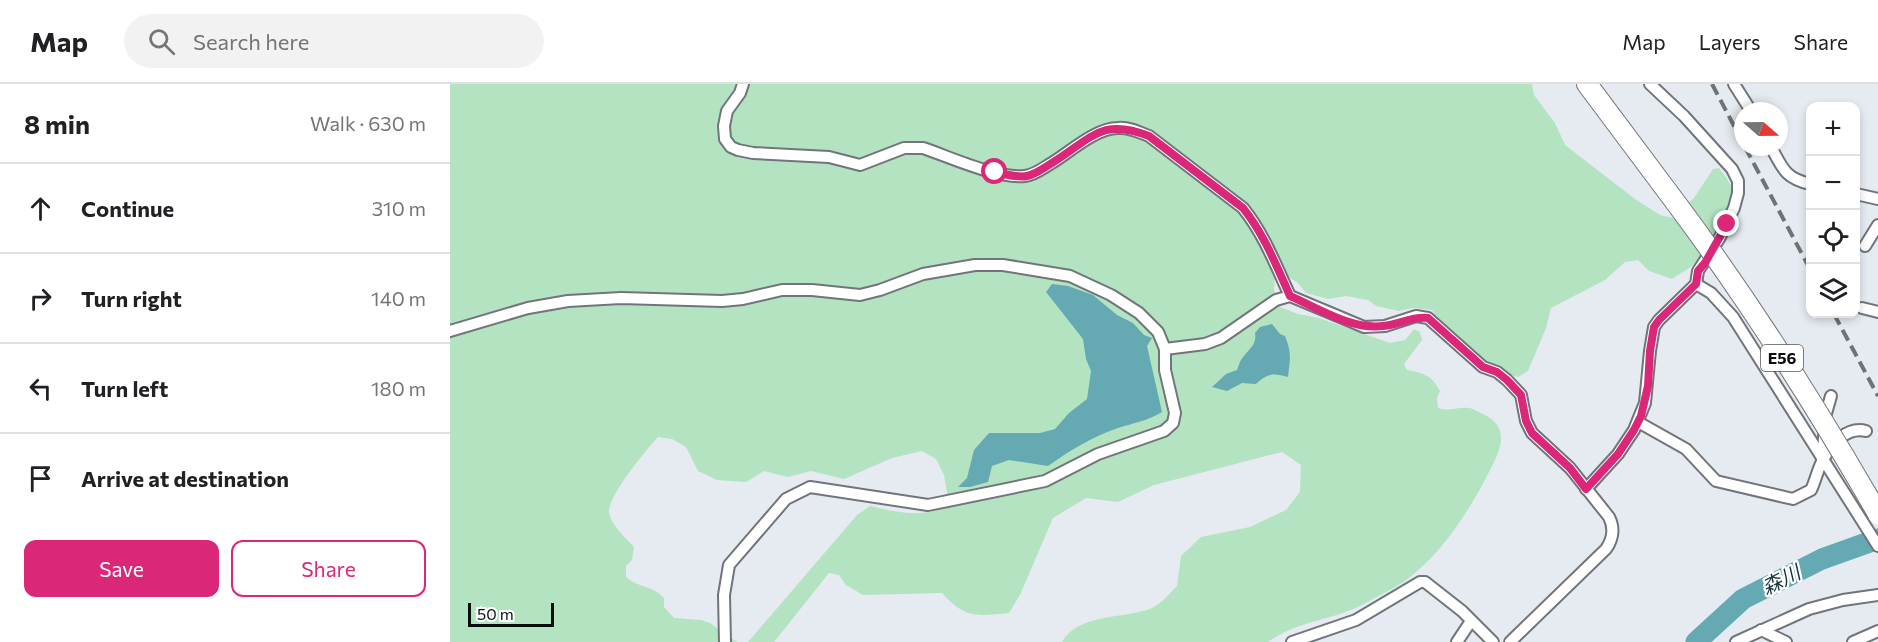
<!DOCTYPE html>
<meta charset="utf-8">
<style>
:root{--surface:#fff;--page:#f2f2f2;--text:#202124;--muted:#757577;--line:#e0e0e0;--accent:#db2777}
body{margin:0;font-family:Commissioner,"Noto Sans JP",sans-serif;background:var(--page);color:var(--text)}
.controls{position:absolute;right:18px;top:18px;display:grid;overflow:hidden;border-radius:12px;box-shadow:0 3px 9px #0003}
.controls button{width:54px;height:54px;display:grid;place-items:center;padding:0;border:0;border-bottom:2px solid var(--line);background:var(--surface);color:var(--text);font:30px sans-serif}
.compass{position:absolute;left:1284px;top:18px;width:54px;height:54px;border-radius:50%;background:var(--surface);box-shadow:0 3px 9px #0003;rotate:110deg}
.scale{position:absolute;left:18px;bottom:15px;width:86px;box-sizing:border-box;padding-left:6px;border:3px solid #0a0c0e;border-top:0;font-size:16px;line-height:21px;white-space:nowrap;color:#0a0c0e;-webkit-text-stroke:4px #fff;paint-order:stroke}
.stop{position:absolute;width:18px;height:18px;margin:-14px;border:4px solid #db2777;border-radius:50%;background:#fff}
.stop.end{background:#db2777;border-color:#fff;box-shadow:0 2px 6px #0008}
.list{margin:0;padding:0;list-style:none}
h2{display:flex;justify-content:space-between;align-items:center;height:78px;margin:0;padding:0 24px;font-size:26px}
h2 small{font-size:20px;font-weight:400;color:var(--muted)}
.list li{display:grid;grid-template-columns:39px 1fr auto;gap:18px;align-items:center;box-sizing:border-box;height:90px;padding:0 24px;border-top:2px solid var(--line)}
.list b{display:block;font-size:22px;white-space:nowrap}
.list em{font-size:20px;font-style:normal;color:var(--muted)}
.actions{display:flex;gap:12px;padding:18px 24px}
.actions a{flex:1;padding:14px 0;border:2px solid var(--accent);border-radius:12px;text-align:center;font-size:21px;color:var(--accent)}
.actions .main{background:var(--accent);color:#fff}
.icon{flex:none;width:33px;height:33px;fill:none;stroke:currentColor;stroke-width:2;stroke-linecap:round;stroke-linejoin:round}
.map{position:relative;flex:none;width:1428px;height:558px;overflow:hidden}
header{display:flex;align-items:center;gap:36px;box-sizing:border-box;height:84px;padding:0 30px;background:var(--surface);border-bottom:2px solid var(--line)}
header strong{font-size:28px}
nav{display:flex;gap:33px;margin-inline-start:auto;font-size:21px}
.search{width:420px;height:54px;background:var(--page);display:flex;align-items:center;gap:15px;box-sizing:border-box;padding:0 21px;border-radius:33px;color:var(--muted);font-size:22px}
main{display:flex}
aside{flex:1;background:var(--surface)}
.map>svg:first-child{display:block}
</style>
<header>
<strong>Map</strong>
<div class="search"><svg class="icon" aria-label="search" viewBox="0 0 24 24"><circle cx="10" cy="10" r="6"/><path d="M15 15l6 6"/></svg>Search here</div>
<nav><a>Map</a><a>Layers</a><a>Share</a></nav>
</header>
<main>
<aside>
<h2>8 min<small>Walk · 630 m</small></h2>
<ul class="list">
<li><svg class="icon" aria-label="ahead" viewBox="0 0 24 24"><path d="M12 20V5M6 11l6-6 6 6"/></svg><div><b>Continue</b></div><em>310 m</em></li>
<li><svg class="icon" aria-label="right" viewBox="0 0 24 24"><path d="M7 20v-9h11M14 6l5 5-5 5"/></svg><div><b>Turn right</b></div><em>140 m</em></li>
<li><svg class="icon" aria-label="left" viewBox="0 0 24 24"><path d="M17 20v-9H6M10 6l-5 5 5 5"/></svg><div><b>Turn left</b></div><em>180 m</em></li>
<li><svg class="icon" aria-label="arrive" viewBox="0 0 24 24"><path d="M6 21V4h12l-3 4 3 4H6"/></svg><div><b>Arrive at destination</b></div></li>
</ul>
<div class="actions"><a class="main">Save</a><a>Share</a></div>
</aside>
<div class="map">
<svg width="1428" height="558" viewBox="0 0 1428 558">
<rect width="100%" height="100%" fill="#e6ebf2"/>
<!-- green -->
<path fill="#b3e3c1" d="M 0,0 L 1082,0 L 1084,11 L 1105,39 L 1115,61 L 1185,115 L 1210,131 L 1223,134 L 1244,114 L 1263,85 L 1269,84 C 1274,91 1282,100 1283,109 C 1283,133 1256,170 1238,185 C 1233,188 1227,191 1222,195 L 1199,187 L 1188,176 L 1175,178 L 1155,196 L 1101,224 L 1096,244 L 1078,287 L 1068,293 C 1043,288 994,248 982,226 L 963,224 L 949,227 L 926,222 L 918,216 L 896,212 L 878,215 L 856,209 L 848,199 L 832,189 L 825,190 L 824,206 L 830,223 L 848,230 L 869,234 L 940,259 L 955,256 L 964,245 L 970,248 L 972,256 L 954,280 L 957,286 C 973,289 982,291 990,307 L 987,314 L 988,324 C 999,328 1007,323 1019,324 C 1025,325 1030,329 1035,331 C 1064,346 1047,372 1036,394 C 1015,433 991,470 955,497 C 945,504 933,509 923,515 C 915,519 907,524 898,527 C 869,538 845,539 818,558 L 612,558 C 628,529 675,535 702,524 C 711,520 720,509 727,502 L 731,472 L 751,453 L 800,443 L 836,426 L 850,408 L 851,381 L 832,368 L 704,401 L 668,418 L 636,414 L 603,434 L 570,511 L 559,529 C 528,532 515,535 492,509 L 413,511 L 396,501 L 389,491 L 379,489 L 324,558 L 298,558 L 407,431 L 420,422 C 445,428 471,434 495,423 L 497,408 L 494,391 L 486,375 L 472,367 L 442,374 L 394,395 L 361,387 L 338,393 L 314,387 L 296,398 L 267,396 L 248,387 L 236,363 L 222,355 L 208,353 C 196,366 158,412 159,428 C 161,442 175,453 184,463 L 182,476 L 176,482 L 176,493 C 189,504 202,501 214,514 L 214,523 L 224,534 L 251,536 L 260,539 L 287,558 L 0,558 Z"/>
<!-- water -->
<g fill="#65a9b3">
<path d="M 602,200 L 618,202 L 643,211 L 667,231 L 683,239 L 694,251 L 702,254 L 697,262 L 712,328 C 698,337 683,339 668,344 C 640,354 622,365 598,382 L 559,376 L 542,382 L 538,398 L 520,403 L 508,403 L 517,394 L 524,366 L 539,349 L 590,349 L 605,345 L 619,329 L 637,315 L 641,287 L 636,275 L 633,255 L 596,208 Z"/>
<path d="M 822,240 L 830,250 L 835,252 C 842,270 840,275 838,293 C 824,289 817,289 806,300 L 792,299 L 777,307 L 762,303 L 776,290 L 787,286 C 789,281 790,276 794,272 C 800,264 807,260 805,249 L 810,243 Z"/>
</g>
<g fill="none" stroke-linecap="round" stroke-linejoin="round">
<!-- river -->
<polyline stroke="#65a9b3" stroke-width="21" points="1246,558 1293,515 1372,475 1428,455"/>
<defs>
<g id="street">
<path d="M 293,0 L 290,9 L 277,27 L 274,42 L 275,55 L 281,63 L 288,66 L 303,69 L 379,73 L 410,81 L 454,64 L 473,64 C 500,73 547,95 575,92 C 584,91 592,85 600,80 C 619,69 645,44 668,44 C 679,43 689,48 699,52 L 793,124 C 814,150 826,182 840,212"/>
<polyline points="1284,0 1301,27"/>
<path d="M 1321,63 C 1333,85 1335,94 1360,100"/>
<polyline points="1406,110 1428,115"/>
<polyline points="1415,162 1428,141"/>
<polyline points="1246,200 1261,209 1283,233 1428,462"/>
<polyline points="1412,224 1428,228"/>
<polyline points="0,247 78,224 118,217 171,214 272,217 293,215 332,206 362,206 410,211 430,206 473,190 525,181 553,181 620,192 661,211 689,229 708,248 715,265 715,286 725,329 723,339 714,347 648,370 595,397 478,421 360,403 336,415 279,481 274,511 275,558"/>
<path d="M 715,265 L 755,260 L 771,254 L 826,216 L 840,212 L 914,243 L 935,242 L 966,232 L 978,234 L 1033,283 L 1047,288 L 1057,296 L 1071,311 L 1076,337 L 1082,349 L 1120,384 L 1159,433 C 1165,445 1163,455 1156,465 L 1060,558"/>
<path d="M 1188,338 L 1236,365 L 1266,397 L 1343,415 L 1361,406 C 1366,396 1368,383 1374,374 C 1382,360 1397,342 1416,347"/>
<polyline points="1373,375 1375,333 1381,312"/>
<polyline points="1136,405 1168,370 1184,346 1195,319 1200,267 1204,243 1209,236 1246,200 1248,187 1269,155 1284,124 1288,109 1288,97 1282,85 1234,32 1200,0"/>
<polyline points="1311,546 1336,558"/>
<polyline points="842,558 906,536 970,498 975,498 1012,527 1043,558"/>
<polyline points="1007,558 1021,537"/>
<polyline points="1286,558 1359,525 1393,516 1428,511"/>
<polyline points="1403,558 1428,547"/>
</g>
<polyline id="highway" points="1137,0 1229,123"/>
</defs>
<!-- street casing -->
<use href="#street" stroke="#71757b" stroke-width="14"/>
<!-- highway casing -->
<use href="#highway" stroke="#71757b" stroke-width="22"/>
<!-- street -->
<use href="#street" stroke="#fff" stroke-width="10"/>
<!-- highway -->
<use href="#highway" stroke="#fff" stroke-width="20"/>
<!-- rail -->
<g stroke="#6f7377" stroke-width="4" stroke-dasharray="12 6" stroke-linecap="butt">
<polyline points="1262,0 1293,59"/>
<polyline points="1295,63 1360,185"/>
<polyline points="1384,230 1428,312"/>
</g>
<defs>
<path id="highway-bridge" d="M 1229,123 C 1302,221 1367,324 1428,430"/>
</defs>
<!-- highway-bridge casing -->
<use href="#highway-bridge" stroke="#71757b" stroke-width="22" stroke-linecap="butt"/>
<!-- highway-bridge -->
<use href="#highway-bridge" stroke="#fff" stroke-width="20"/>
</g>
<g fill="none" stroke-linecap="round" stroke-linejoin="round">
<!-- route -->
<path stroke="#db2777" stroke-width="8" d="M 545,88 C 555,90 567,94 577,92 C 586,90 595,83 602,79 C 641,55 651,33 699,52 L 793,124 C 814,150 826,181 840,212 C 868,224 901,246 933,242 C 949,241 961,232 978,234 L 1033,283 L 1047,288 L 1057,296 L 1071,311 L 1076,337 L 1082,349 L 1120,384 L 1136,405 L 1168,370 L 1184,346 L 1191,332 L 1198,302 L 1200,267 L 1204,243 L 1209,236 L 1246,200 L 1248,187 L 1255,179 L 1277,140"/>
</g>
<g text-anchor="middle" stroke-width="4.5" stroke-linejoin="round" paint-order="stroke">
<!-- shield labels -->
<rect fill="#fff" stroke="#545556" stroke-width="1.5" x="1311" y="261" width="42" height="26" rx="4.5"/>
<g font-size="16" font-weight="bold" fill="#0a0c0e">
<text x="1332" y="280">E56</text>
</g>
<!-- water labels -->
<g font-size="20" font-style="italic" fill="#14363b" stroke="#fff">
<text transform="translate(1331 496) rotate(-27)" y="7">森川</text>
</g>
</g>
</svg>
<div class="controls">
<button>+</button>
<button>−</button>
<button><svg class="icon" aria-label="locate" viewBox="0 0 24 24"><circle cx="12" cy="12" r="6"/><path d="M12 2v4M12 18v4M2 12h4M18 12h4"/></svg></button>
<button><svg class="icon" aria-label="layers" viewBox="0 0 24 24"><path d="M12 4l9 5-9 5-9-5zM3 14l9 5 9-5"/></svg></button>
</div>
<svg class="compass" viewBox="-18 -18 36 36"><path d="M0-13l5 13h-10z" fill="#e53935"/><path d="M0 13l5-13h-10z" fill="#757577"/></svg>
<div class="scale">50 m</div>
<div class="stop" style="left:545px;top:88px"></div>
<div class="stop end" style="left:1277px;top:140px"></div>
</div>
</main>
